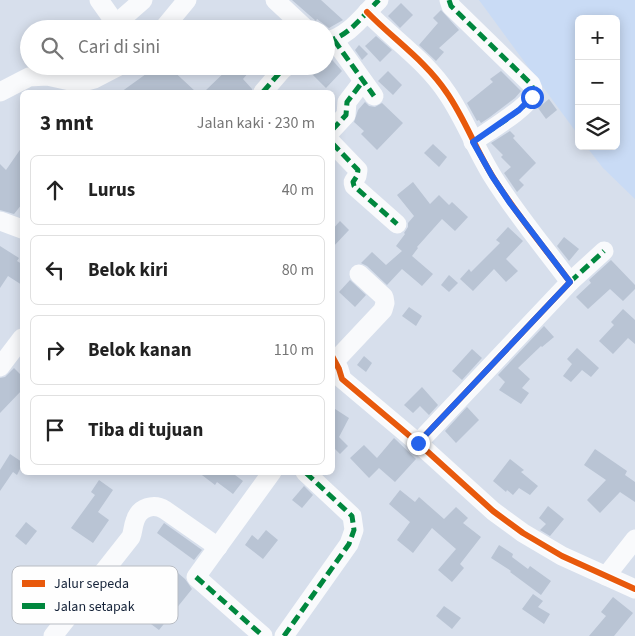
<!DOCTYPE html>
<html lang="id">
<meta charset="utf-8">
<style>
:root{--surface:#fff;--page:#f2f2f2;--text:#222;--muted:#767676;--line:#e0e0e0}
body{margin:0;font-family:"Source Sans 3",sans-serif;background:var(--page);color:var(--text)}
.controls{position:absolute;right:15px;top:15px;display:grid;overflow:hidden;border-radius:8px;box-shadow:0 2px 12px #0003}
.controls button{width:45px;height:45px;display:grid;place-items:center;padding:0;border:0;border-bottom:1px solid var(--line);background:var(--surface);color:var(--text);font:25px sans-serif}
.stop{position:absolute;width:15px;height:15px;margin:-11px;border:4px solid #2563eb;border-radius:50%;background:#fff}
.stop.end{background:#2563eb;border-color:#fff;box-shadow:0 1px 5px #0008}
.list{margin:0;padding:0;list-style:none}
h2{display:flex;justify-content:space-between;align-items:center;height:65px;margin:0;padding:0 20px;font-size:21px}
h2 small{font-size:16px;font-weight:400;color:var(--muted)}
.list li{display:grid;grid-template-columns:32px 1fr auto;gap:15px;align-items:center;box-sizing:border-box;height:70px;margin:0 10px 10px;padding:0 10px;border:1px solid var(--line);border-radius:8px}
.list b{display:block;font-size:19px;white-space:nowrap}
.list em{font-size:16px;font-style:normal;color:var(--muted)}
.icon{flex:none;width:28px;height:28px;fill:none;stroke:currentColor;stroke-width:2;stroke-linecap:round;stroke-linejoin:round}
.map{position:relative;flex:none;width:635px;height:636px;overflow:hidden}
.search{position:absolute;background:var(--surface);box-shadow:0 2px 12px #0003;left:20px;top:20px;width:315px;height:55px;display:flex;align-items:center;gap:12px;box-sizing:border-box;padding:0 18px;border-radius:28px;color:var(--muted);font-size:19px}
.panel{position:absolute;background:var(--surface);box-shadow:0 2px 12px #0003;left:20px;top:90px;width:315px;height:385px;border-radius:8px}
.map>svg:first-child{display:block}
</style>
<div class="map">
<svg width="635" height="636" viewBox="0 0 635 636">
<rect width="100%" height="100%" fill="#d7dfec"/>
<!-- built -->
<polygon fill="#c9dbf5" points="479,0 635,0 635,199 603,168 586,146 616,146 616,19 579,19 579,136"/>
<!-- building -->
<g fill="#b9c4d4">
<polygon points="292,0 321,0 343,20 329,28 317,19 316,21"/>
<polygon points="401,3 413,15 400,28 388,16"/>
<polygon points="441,10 459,30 439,48 444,52 436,61 419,45 438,23 433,18"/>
<polygon points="376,36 392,50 380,62 365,46"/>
<polygon points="359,45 368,54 362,60 355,50"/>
<polygon points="326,53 342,71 326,88 311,73 318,66 326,66"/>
<polygon points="139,66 168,66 196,92 121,92 146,74"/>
<polygon points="231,66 254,66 243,79 252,89 252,92 204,92"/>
<polygon points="388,71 402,85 393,95 378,81"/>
<polygon points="501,71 521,91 515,98 490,117 481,123 479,120 477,121 467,103 493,82 490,79"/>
<polygon points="549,99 557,110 546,119 538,108"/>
<polygon points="365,102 369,106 375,107 382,103 403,123 377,150 361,134 364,131 354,122 358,110"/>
<polygon points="510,131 515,136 513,138 536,163 519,180 524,185 517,192 504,173 511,167 501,157 503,155 491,143"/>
<polygon points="433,144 447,157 439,167 424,153"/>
<polygon points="22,147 22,204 14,214 0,210 0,164 6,170"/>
<polygon points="413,182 430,204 439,195 449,205 452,202 468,217 455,231 442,219 417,247 418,248 412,256 433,274 422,286 402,269 387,285 367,266 361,263 372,252 386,265 402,251 396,246 405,234 404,233 408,227 408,223 414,216 397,195"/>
<polygon points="340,221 349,230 332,248 332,230"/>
<polygon points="508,227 523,241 506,259 518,271 506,282 494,269 473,291 460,279 469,269 471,272 500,243 496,240"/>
<polygon points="564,237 579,249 569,261 557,246"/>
<polygon points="0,246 19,258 17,261 22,264 22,285 8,276 0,288"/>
<polygon points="611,260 635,285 635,289 623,301 610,289 588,309 576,297 591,283 589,280"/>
<polygon points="449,275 458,283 449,292 441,285"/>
<polygon points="350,280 366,295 355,307 339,292"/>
<polygon points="409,307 422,316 416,326 402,316"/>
<polygon points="623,309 635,320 635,344 628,338 613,354 599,341 614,325 611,322"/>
<polygon points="544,326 554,337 542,347 541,346 518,368 530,379 522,388 529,393 521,404 499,390 505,382 498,375"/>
<polygon points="577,348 599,368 591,377 582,370 571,382 563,376 572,364 567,359"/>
<polygon points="472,349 482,358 462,380 452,371"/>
<polygon points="364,356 372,363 366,372 357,365"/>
<polygon points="14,368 22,376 22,390 0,413 0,378 5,377"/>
<polygon points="422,387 438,405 429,415 420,406 413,413 404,405"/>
<polygon points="332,407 349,418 339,437 348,446 340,454 334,448 332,450"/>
<polygon points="467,407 479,420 456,443 445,431"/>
<polygon points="394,438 416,459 395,482 379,468 369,478 350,458 364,445 377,458"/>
<polygon points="595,449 627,471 625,475 635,482 635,502 620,492 600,513 587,500 606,480 584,465"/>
<polygon points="10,454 22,462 22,465 17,475 13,472 0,491 0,470"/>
<polygon points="510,459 524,470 521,472 538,486 530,495 519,488 513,495 507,490 506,492 493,481"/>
<polygon points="198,472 231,472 243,481 233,494 217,482 215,485"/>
<polygon points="99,480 113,490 98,512 109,520 93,543 71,528 95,495 91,492"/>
<polygon points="304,486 313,495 302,508 292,500"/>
<polygon points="400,490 415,502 419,497 444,519 456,507 468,518 463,523 481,537 460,564 464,568 452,582 438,570 456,549 432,528 413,553 397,540 410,522 389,504"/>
<polygon points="548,506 564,519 550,536 540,530 546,524 539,518"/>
<polygon points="26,522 37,531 26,545 15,536"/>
<polygon points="164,523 202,550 194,560 157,533"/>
<polygon points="266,530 278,540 263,559 245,545 252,535 258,540"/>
<polygon points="499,545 513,554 512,557 528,569 530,566 551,581 541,595 510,572 511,571 491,558"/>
<polygon points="178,573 185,579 192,589 159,630 143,618 160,593 161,594"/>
<polygon points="533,594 543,601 538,607 550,614 544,624 522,609"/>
<polygon points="613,597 633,613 614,636 589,636 606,616 601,612"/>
<polygon points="444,606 461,618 452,629 436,616"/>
</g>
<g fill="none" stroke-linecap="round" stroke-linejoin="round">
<!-- minor -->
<g stroke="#f9fafc" stroke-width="19">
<polyline points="99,0 116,24"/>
<polyline points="275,0 306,29"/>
<path d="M 449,0 L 451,6 L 531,84 C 533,88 534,91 532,95 C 528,108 485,133 473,142"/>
<path d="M 367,12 C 393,39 426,61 447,93 C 465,119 476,150 493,177 C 516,214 544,247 570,282 L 418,443"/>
<polyline points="110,29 143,0"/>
<polyline points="163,29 187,0"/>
<polyline points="334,40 374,96"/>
<path d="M 326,41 C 348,38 364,14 379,0"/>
<polyline points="0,92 29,77 47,76 79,83 94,79 119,66"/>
<polyline points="263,92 282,70 287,66"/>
<polyline points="332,130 346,115 347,102 363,81"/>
<polyline points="332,143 358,170 357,176 353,182 354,186 397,224"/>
<polyline points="0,221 22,229"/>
<polyline points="570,282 604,251"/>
<polyline points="332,356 339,369 342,379 418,443 493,511 523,533 562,556 635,589"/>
<polyline points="336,360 383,310 385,303 384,297 359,274"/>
<polyline points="0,367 22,338"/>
<polyline points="606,576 635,539"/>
<path d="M 53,636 L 131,537 C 133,532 133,526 135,521 C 139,507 154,503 165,510 L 218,547"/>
<polyline points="263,636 196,577 272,472"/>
<polyline points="284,636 349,544 354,530 352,516 305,472"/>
</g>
<!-- quiet -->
<g stroke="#00873e" stroke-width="5" stroke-dasharray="10 5" stroke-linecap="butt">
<path d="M 449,0 L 451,6 L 531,84 C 533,88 534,91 532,95 C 528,108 485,133 473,142"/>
<polyline points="334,40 374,96"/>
<path d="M 326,41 C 348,38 364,14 379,0"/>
<polyline points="263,92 282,70 287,66"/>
<polyline points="332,130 346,115 347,102 363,81"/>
<polyline points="332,143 358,170 357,176 353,182 354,186 397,224"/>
<polyline points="570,282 604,251"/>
<polyline points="196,577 263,636"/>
<polyline points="284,636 349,544 354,530 352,516 305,472"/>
</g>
<defs>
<g id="cycleway">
<path d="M 367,12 C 393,39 426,61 447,93 C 465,119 476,150 493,177 C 516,214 544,247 570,282 L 418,443"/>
<polyline points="332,356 339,369 342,379 418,443 493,511 523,533 562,556 635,589"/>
</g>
</defs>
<!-- cycleway casing -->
<use href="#cycleway" stroke="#fefefe" stroke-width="9"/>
<!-- cycleway -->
<use href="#cycleway" stroke="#e8590c" stroke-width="6"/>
</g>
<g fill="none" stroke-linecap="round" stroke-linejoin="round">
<!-- route -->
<polyline stroke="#2563eb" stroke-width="6" points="418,443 570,282 510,203 492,176 473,142 519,110 532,97"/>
</g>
<!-- legend -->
<rect x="12" y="566" width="166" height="58" rx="8" fill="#fefefe" stroke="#b8bcc3" stroke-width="1"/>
<rect x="22" y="580" width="23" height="7" fill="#e8590c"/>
<rect x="22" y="603" width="23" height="6" fill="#00873e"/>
<g font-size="14" fill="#152339">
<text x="54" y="588">Jalur sepeda</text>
<text x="54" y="611">Jalan setapak</text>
</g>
</svg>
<div class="controls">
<button>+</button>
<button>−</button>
<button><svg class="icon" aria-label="layers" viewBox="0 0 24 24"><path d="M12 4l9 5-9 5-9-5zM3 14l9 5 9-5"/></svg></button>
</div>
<div class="stop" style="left:532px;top:97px"></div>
<div class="stop end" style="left:418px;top:443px"></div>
<div class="search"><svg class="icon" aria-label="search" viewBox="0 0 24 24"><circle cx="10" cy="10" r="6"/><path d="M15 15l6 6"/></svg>Cari di sini</div>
<section class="panel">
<h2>3 mnt<small>Jalan kaki · 230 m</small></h2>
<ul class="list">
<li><svg class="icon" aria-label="ahead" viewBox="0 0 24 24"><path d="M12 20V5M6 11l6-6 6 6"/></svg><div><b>Lurus</b></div><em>40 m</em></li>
<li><svg class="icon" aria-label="left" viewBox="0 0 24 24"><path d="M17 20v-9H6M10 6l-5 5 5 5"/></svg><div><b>Belok kiri</b></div><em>80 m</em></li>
<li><svg class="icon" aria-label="right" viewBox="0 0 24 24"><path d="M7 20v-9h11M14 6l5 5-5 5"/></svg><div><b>Belok kanan</b></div><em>110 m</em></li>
<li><svg class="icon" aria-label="arrive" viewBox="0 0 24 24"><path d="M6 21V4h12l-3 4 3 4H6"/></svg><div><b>Tiba di tujuan</b></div></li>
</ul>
</section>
</div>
